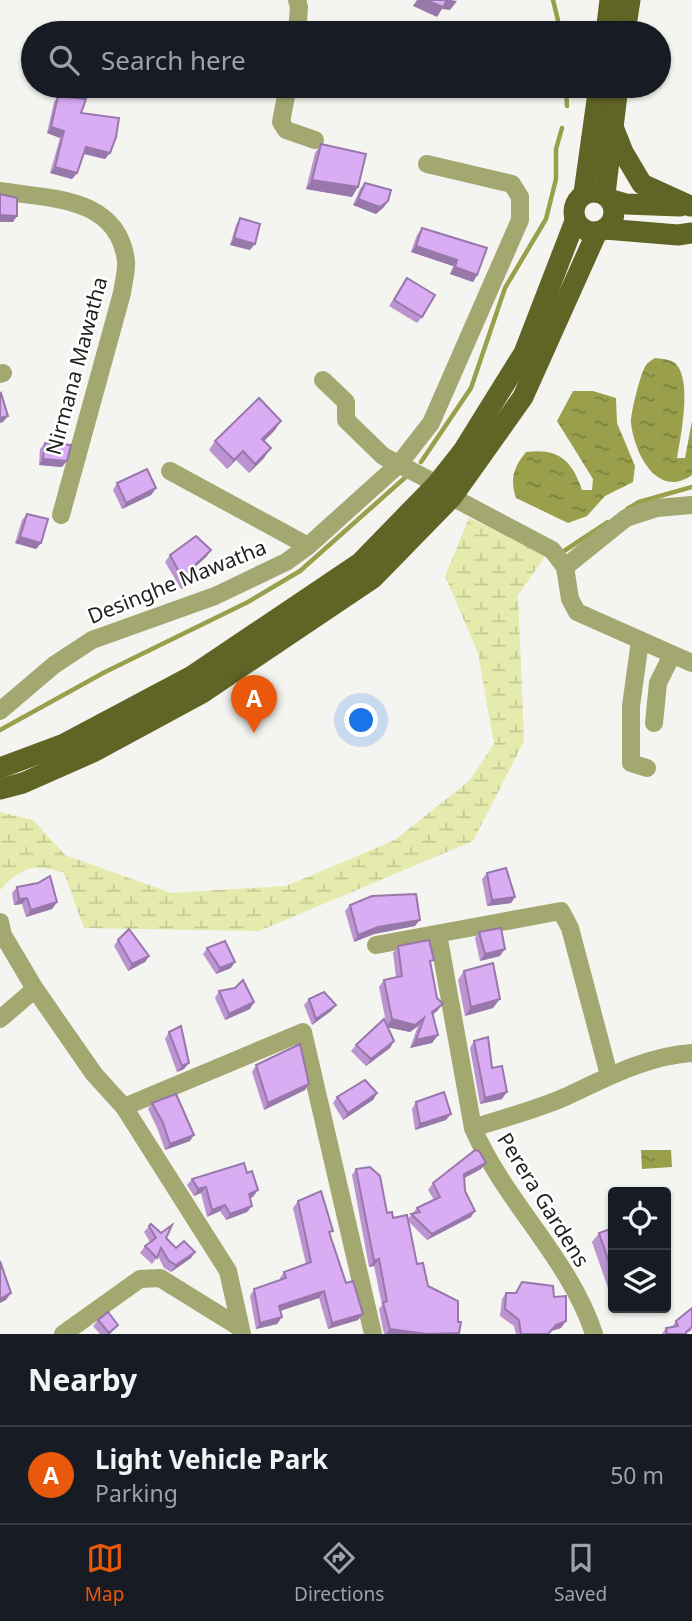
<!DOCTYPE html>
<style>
:root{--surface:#171b24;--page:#242831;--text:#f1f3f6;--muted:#9ea1a6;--line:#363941;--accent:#ea580c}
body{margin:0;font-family:"Noto Sans",sans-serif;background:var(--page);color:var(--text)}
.controls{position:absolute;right:21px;bottom:21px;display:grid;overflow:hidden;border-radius:7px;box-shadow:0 2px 5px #0004}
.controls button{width:63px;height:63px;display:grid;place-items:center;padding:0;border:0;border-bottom:2px solid var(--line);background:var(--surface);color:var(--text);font:35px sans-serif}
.you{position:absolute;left:362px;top:721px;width:24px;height:24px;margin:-18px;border:5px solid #fff;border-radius:50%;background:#1a73e8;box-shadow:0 0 0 10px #1a73e833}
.badge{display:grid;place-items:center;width:46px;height:46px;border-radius:50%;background:var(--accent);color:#fff;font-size:23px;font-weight:700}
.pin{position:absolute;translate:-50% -58px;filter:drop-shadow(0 2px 4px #0008)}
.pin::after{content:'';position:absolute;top:37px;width:24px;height:21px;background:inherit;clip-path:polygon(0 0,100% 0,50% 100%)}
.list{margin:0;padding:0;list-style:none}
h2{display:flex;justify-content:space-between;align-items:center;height:91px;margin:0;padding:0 28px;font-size:30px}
h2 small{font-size:23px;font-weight:400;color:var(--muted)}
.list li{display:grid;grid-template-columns:46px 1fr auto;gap:21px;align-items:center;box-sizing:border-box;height:98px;padding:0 28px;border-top:2px solid var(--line)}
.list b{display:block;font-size:26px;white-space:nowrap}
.list p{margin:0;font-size:23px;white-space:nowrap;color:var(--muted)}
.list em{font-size:23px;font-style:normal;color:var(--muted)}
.icon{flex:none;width:38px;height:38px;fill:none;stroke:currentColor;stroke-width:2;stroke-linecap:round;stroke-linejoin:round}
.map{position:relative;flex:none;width:692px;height:1334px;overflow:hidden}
.search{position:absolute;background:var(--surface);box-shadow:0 2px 5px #0004;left:21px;right:21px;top:21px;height:77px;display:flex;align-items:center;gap:18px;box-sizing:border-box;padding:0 24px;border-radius:38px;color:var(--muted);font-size:26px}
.sheet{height:189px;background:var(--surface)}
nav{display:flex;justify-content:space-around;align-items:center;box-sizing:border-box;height:98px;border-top:2px solid var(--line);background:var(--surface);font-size:19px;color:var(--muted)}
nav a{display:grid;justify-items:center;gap:4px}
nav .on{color:var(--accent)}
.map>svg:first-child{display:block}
</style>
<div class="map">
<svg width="692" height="1334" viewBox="0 0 692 1334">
<defs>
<pattern id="wetland-marsh" width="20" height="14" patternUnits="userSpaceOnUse" patternTransform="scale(1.75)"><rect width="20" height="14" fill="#e5ebad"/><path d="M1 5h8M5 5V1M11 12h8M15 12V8" fill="none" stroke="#c4c994"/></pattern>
<pattern id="water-ripples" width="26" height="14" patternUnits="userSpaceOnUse" patternTransform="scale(1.75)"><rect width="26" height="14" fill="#999f4b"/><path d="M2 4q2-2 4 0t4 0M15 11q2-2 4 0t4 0" fill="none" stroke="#7c813e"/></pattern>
</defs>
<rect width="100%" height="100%" fill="#f4f4f0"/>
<!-- wetland -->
<path fill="url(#wetland-marsh)" d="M 469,518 L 546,555 L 518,595 L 524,741 L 473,841 L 259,931 L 84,928 L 64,873 C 33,863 22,867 0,890 L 0,812 L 33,820 L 65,855 L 171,893 L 286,886 L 395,840 L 470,780 L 494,744 L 478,653 L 445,576 Z"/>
<!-- water -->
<g fill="url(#water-ripples)">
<path d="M 655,358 C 663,359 670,359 676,364 C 692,381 681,435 677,458 L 685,458 L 692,421 L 692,475 C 657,500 634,452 631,423 C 630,415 641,371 646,365 C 648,362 652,360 655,358 Z"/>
<path d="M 573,391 L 593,391 L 616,398 L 617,423 L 635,466 L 633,482 L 605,496 L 587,516 L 568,523 L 516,498 C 510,479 513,468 526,452 C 558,448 572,460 582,490 L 592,490 L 593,479 L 557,421 Z"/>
<polygon points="641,1150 671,1150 672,1167 642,1169"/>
</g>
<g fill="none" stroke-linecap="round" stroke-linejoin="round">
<!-- stream -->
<g stroke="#999f4b" stroke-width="4.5">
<polyline points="553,0 561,33"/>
<polyline points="566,86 567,106"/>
<polyline points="421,462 471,388 505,288 546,219 556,179 556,149 562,128"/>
<polyline points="627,509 639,502 692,487"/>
<polyline points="564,551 608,522"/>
<polyline points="0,730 105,672 248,602 300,571 408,475"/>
</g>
<!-- minor -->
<g stroke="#a2a870" stroke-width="18">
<polyline points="297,0 299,7 297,33"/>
<polyline points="288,86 281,122 286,130 315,140"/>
<path d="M 0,191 C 50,199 118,196 126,261 C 127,271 123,284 122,293 L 61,515"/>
<polyline points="0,374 3,373"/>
<polyline points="323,380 346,402 346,420 383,456 437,484 452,497 552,550 565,567 570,599 577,612 692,663"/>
<polyline points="170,471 308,546"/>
<polyline points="565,567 626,518 657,508 692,505"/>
<polyline points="640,641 631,706 631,763 647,768"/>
<polyline points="0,711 54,665 92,640 215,596 286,562 308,546 399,464 431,423 520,220 520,197 512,184 427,164"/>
<polyline points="654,723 658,683 672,655"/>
<polyline points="0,922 3,935 35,989 94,1074 124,1107 228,1271 242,1334"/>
<path d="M 438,934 L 473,1128 C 504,1201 570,1259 594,1334"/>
<polyline points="376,945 561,911 570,928 609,1075"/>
<polyline points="0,1019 35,989"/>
<polyline points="124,1107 303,1032 373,1334"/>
<path d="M 473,1128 C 503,1118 536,1110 565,1097 C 606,1078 646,1056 692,1053"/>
<polyline points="63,1334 140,1279 160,1278 239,1327"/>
</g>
<!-- major -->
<g stroke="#606425" stroke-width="21">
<polyline points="606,33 610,0"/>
<polyline points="625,33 630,0"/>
<polyline points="613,127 623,152 642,184 690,206"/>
<circle cx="594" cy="212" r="20"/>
<polyline points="584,193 599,86"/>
<polyline points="605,194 618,86"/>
<polyline points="609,199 626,204 680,206"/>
<polyline points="605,229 678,235 692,233"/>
<polyline points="0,768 64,744 192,676 360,563 437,484 463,451 524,353 575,221"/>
<polyline points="0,789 23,783 93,752 202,693 373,578 452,497 523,397 597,232"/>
</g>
</g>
<!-- wall -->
<g fill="#bb94d1">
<polygon points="58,96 81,113 110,153 105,159 83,154 77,173 72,179 50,173 60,138 47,133 54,102"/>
<polygon points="321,144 352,197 306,189 315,153"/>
<polygon points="365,183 384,207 376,214 353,205 360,189"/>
<polygon points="240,218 250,250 230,245 236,225"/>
<polygon points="422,228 477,275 473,282 450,274 453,266 411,252 417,235"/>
<polygon points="407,278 422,317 417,323 389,306"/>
<polygon points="275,430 264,441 264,458 249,473 236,460 227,469 209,450 215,441"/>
<polygon points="45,443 62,467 39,465 40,449"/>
<polygon points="117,483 156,488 151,495 122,509 113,490"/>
<polygon points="27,514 41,543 36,549 15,543 22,520"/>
<polygon points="211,550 207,556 195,567 201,575 196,581 181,589 165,562 170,555"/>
<polygon points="487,873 515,897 511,903 487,906 482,879"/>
<polygon points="17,887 57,902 52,909 26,917 22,904 14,905 12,893"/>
<polygon points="350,905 415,926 374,934 354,942 345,911"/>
<polygon points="479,932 500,956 480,961 475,938"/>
<polygon points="118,940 149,956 145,962 128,971 114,946"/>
<polygon points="398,946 431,965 437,998 443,1004 437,1011 432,1015 438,1035 432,1043 410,1048 418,1026 410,1032 388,1027 394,1041 390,1048 366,1066 351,1051 356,1045 386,1022 379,987 384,980 396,977 393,953"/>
<polygon points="207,948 231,968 216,974 203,954"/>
<polygon points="464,971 493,1008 465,1016 458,980"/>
<polygon points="219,991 254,1002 250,1009 225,1020 215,998"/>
<polygon points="309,999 336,1005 331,1011 312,1025 304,1005"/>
<polygon points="169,1032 184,1069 177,1072 165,1039"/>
<polygon points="474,1041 492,1068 502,1099 480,1104 470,1048"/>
<polygon points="256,1065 309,1084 305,1090 264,1110 252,1072"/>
<polygon points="377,1093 373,1100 343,1120 333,1103 337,1097"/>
<polygon points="416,1102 446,1120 415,1130 412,1109"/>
<polygon points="152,1103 190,1141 165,1150 158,1130 148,1109"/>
<polygon points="356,1169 387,1213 393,1218 408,1219 417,1208 434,1200 428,1190 433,1183 481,1169 464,1178 465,1191 471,1217 427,1240 408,1221 417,1264 428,1286 458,1322 458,1334 384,1334 379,1309 382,1305 374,1266 369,1267 352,1175"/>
<polygon points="247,1173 253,1197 250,1198 252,1206 247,1212 226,1220 220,1211 207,1217 201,1193 194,1196 187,1185 192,1179"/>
<polygon points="298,1201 330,1235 358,1320 328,1329 319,1298 280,1311 282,1317 277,1324 256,1329 250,1296 254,1289 280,1280 280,1278 284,1272 306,1264 293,1208"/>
<polygon points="149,1226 166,1238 176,1248 195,1252 191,1258 171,1272 164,1268 158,1256 152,1264 140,1253 145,1246 150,1242 144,1232"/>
<polygon points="613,1228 613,1289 609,1291 592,1242 599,1233"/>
<polygon points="522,1282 554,1297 566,1321 561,1328 551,1331 549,1334 516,1334 514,1326 500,1316 502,1299 506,1293 516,1293"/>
<polygon points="98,1320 118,1325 110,1334 100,1334 93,1326"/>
<polygon points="676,1321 692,1330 686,1334 662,1334 666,1328 672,1327"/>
</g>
<!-- shaded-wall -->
<g fill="#9878aa">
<polygon points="417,0 451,0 457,1 450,10 442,9 437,17 413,6"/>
<polygon points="51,127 64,131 60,138 47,133"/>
<polygon points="86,147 110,153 105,159 81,153"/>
<polygon points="55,167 77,173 72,179 50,173"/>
<polygon points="312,180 358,187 352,197 306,189"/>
<polygon points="358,199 388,201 384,207 376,214 353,205"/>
<polygon points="0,215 17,216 13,222 0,222"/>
<polygon points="234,238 255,244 250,250 230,245"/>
<polygon points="416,246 457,260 453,266 411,252"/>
<polygon points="455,267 477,275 473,282 450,274"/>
<polygon points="8,416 3,422 0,423 0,418"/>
<polygon points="281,421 275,430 256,449 262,439"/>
<polygon points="271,448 264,458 249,473 255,464"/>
<polygon points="243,451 236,460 227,469 234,460"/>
<polygon points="43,459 67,461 62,467 39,465"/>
<polygon points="156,488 151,495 122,509 126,503"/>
<polygon points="20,537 41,543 36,549 15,543"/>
<polygon points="211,550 207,556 190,572 194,566"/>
<polygon points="201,575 196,581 181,589 185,583"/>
<polygon points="515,897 511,903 487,906 492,900"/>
<polygon points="27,898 22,904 14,905 19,899"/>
<polygon points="57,902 52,909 26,917 31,910"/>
<polygon points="420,920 415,926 374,934 354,942 358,935 378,927"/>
<polygon points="505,949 500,956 480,961 485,954"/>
<polygon points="149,956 145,962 128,971 132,964"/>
<polygon points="235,962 231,968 216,974 220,968"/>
<polygon points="500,999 493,1008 465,1016 471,1007"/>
<polygon points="254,1002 250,1009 225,1020 229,1014"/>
<polygon points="443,1004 437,1011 426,1020 432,1012"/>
<polygon points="336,1005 331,1011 312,1025 316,1019"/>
<polygon points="424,1018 418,1026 410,1032 386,1027 392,1019"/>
<polygon points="438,1035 432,1043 410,1048 416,1040"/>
<polygon points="394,1041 390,1048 366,1066 371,1059"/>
<polygon points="189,1063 184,1069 177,1072 182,1066"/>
<polygon points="309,1084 305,1090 264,1110 268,1103"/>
<polygon points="507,1092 502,1099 480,1104 485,1098"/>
<polygon points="377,1093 373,1100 343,1120 348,1113"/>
<polygon points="451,1114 446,1120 415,1130 420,1124"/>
<polygon points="194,1135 190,1141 165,1150 170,1144"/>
<polygon points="486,1163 481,1169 459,1181 464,1174"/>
<polygon points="206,1187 201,1193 194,1196 198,1189"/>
<polygon points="258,1190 253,1197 245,1200 249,1194"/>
<polygon points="225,1205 220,1211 207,1217 212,1210"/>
<polygon points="252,1206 247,1212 226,1220 230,1214"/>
<polygon points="475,1211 471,1217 427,1240 432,1234"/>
<polygon points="195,1252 191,1258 171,1272 176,1265"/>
<polygon points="379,1259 374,1266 369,1267 374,1261"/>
<polygon points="324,1291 319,1298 274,1313 279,1306"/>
<polygon points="11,1293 6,1300 0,1303 0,1299"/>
<polygon points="363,1314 358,1320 328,1329 332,1323"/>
<polygon points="282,1317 277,1324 256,1329 260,1323"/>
<polygon points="566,1321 561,1328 551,1331 548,1334 556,1325"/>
<polygon points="390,1329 427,1334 386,1334"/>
</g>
<!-- building -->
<g fill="#d9acf3" stroke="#9878aa" stroke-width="2">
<polygon points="426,0 447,0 443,7"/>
<polygon points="58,96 86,99 81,113 119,118 116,137 110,153 86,147 77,173 55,167 64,131 51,127"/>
<polygon points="321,144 366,154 358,187 312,180"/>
<polygon points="365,183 391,190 388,201 380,207 358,199"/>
<polygon points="0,194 17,198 17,216 0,215"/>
<polygon points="240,218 260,224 255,244 234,238"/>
<polygon points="422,228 487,248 477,275 455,267 457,260 416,246"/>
<polygon points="407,278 435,295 422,317 394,300"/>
<polygon points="1,393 8,416 0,418 0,394"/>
<polygon points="259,398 281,421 262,439 271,448 255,464 243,451 234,460 215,441"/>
<polygon points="45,443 71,445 67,461 43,459"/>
<polygon points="147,469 156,488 126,503 117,483"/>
<polygon points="27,514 48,519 41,543 20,537"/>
<polygon points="196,536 211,550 194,566 201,575 185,583 170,555"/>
<polygon points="506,868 515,897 492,900 487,873"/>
<polygon points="50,876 57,902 31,910 27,898 19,899 17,887 38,883"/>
<polygon points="416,894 420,920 378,927 358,935 350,905 372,896"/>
<polygon points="501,928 505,949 485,954 479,932"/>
<polygon points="129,929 149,956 132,964 118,940"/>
<polygon points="429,940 434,960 430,961 437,998 443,1004 432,1012 438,1035 416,1040 424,1018 415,1025 392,1019 384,980 402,976 398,946"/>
<polygon points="225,941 235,962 220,968 207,948"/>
<polygon points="493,963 500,999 471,1007 464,971"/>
<polygon points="243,980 254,1002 229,1014 219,991 235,988"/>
<polygon points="324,992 336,1005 316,1019 309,999"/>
<polygon points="384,1019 394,1041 371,1059 356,1045"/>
<polygon points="181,1026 189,1063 182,1066 169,1032"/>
<polygon points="488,1037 492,1068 502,1066 507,1092 485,1098 474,1041"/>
<polygon points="300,1044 309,1084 268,1103 256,1065"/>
<polygon points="365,1080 377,1093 348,1113 337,1097"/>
<polygon points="444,1092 451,1114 420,1124 416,1102"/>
<polygon points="176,1094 194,1135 170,1144 163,1123 152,1103"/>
<polygon points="475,1150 479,1151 486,1163 464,1174 465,1191 475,1211 432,1234 411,1214 420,1212 417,1208 440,1197 433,1183"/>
<polygon points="244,1163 247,1173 252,1171 258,1190 249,1194 252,1206 230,1214 225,1205 212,1210 206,1187 198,1189 192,1179"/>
<polygon points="370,1167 380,1176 387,1213 392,1212 393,1218 407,1215 417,1264 423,1263 428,1286 458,1301 458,1322 461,1322 459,1333 427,1334 390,1329 383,1303 387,1301 379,1259 374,1261 356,1169"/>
<polygon points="321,1191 333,1231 329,1232 346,1283 353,1281 363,1314 332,1323 324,1291 279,1306 282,1317 260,1323 254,1289 286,1278 284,1272 311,1262 298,1201"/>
<polygon points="151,1224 161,1233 172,1225 166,1238 176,1248 184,1241 195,1252 176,1265 169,1261 161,1248 157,1258 145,1246 156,1238 149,1226"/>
<polygon points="613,1228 613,1274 599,1233"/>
<polygon points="0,1261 11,1293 0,1299"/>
<polygon points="522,1282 553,1286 554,1297 566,1296 566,1321 556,1325 548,1334 521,1334 519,1320 505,1309 506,1293 516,1293"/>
<polygon points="692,1308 692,1327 686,1332 686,1334 667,1334 666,1328 678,1326 676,1321"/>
<polygon points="108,1312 118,1325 109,1333 98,1320"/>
</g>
<g text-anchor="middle" stroke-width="5" stroke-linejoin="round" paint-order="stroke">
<!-- street labels -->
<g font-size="21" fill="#1f1f1e" stroke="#fff">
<text transform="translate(77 366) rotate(-75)" y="7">Nirmana Mawatha</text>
<text transform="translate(177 582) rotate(-22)" y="7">Desinghe Mawatha</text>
<text transform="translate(543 1200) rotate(58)" y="7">Perera Gardens</text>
</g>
</g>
</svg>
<div class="controls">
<button><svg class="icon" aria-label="locate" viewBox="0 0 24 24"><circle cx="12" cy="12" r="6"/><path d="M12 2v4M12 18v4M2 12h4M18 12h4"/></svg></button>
<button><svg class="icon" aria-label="layers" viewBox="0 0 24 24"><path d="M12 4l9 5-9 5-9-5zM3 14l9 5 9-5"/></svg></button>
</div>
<div class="you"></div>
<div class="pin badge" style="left:254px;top:733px">A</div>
<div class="search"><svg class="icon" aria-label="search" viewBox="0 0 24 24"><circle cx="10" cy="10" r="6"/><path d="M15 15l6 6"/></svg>Search here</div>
</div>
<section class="sheet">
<h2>Nearby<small></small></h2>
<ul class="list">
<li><span class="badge">A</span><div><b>Light Vehicle Park</b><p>Parking</p></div><em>50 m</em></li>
</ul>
</section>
<nav>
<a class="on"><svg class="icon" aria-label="map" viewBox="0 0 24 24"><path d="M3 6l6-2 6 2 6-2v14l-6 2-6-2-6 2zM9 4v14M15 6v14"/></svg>Map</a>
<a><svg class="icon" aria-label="directions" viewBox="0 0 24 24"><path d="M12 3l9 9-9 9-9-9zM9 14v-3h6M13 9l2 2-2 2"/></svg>Directions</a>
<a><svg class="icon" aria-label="saved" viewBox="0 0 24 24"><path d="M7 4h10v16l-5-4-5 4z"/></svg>Saved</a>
</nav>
